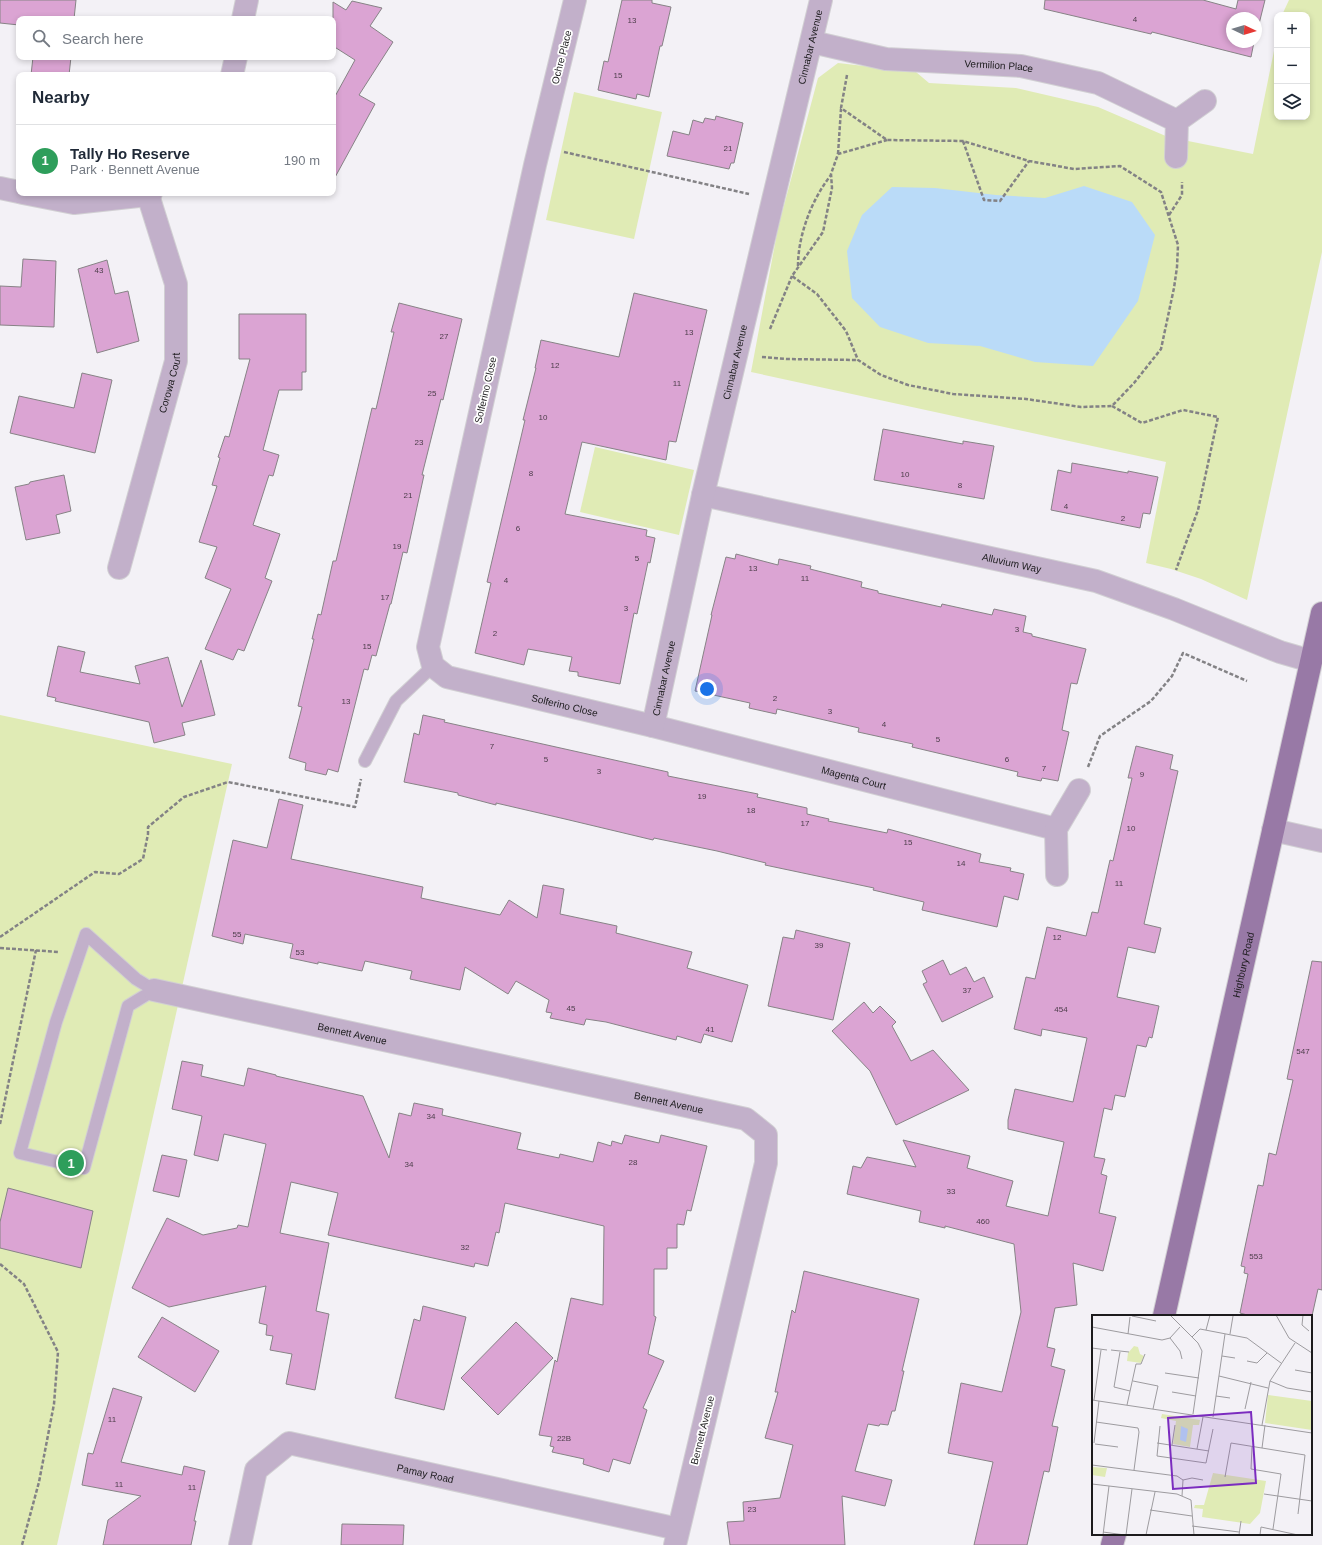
<!DOCTYPE html>
<meta charset="utf-8">
<style>
:root{--surface:#fff;--page:#f2f2f3;--text:#1f2937;--muted:#747a83;--line:#e0e1e3;--accent:#111827}
body{margin:0;font-family:Helvetica,sans-serif;background:var(--page);color:var(--text)}
.controls{position:absolute;right:12px;top:12px;display:grid;overflow:hidden;border-radius:8px;box-shadow:0 2px 6px #0003}
.controls button{width:36px;height:36px;display:grid;place-items:center;padding:0;border:0;border-bottom:1px solid var(--line);background:var(--surface);color:var(--text);font:20px sans-serif}
.compass{position:absolute;left:1226px;top:12px;width:36px;height:36px;border-radius:50%;background:var(--surface);box-shadow:0 2px 6px #0003;rotate:94deg}
.you{position:absolute;left:707px;top:689px;width:14px;height:14px;margin:-10px;border:3px solid #fff;border-radius:50%;background:#1a73e8;box-shadow:0 0 0 6px #1a73e833}
.badge{display:grid;place-items:center;width:26px;height:26px;border-radius:50%;background:var(--accent);color:#fff;font-size:13px;font-weight:700}
.pin{position:absolute;translate:-50% -50%;border:2px solid #fff;box-shadow:0 1px 4px #0006}
.list{margin:0;padding:0;list-style:none}
h2{display:flex;justify-content:space-between;align-items:center;height:52px;margin:0;padding:0 16px;font-size:17px}
h2 small{font-size:13px;font-weight:400;color:var(--muted)}
.list li{display:grid;grid-template-columns:26px 1fr auto;gap:12px;align-items:center;box-sizing:border-box;height:72px;padding:0 16px;border-top:1px solid var(--line)}
.list b{display:block;font-size:15px;white-space:nowrap}
.list p{margin:0;font-size:13px;white-space:nowrap;color:var(--muted)}
.list em{font-size:13px;font-style:normal;color:var(--muted)}
.icon{flex:none;width:22px;height:22px;fill:none;stroke:currentColor;stroke-width:2;stroke-linecap:round;stroke-linejoin:round}
.map{position:relative;flex:none;width:1322px;height:1545px;overflow:hidden}
.search{position:absolute;background:var(--surface);box-shadow:0 2px 6px #0003;left:16px;top:16px;width:320px;height:44px;display:flex;align-items:center;gap:10px;box-sizing:border-box;padding:0 14px;border-radius:8px;color:var(--muted);font-size:15px}
.panel{position:absolute;background:var(--surface);box-shadow:0 2px 6px #0003;left:16px;top:72px;width:320px;height:124px;border-radius:8px}
.map>svg:first-child{display:block}
</style>
<div class="map">
<svg width="1322" height="1545" viewBox="0 0 1322 1545">
<rect width="100%" height="100%" fill="#f3f1f6"/>
<!-- green -->
<g fill="#e0ebb5">
<polygon points="1289,0 1322,0 1322,252 1247,600 1201,579 1171,569 1146,563 1166,462 751,372 778,228 818,78 838,63 916,72 929,83 1016,88 1098,107 1168,137 1253,154 1277,36 1277,117 1307,117 1307,15 1282,15"/>
<polygon points="574,92 662,112 634,239 546,220"/>
<polygon points="595,447 694,470 679,535 580,512"/>
<polygon points="0,715 232,764 57,1545 0,1545"/>
</g>
<!-- water -->
<polygon fill="#badbf8" points="1084,186 1132,202 1155,235 1138,301 1093,366 1035,362 980,346 928,343 880,327 852,298 847,251 862,215 892,187 935,188 996,195 1045,198"/>
<!-- building -->
<g fill="#dba4d3" stroke="#878386">
<polygon points="0,0 76,0 74,19 19,19 19,25 0,23"/>
<polygon points="622,0 652,0 652,3 671,7 662,46 660,46 649,97 637,94 636,99 598,90 604,61 608,62"/>
<polygon points="1045,0 1203,0 1236,9 1238,0 1265,0 1256,36 1256,18 1232,18 1232,42 1254,42 1251,57 1152,32 1151,34 1044,9"/>
<polygon points="352,1 382,8 370,26 393,42 359,95 375,104 333,181 333,100 355,60 333,46 333,2 346,10"/>
<polygon points="33,57 71,57 69,75 31,75"/>
<polygon points="716,116 743,123 734,163 731,163 729,169 667,156 673,131 689,135 693,120 703,123 705,118 715,120"/>
<polygon points="23,259 56,261 54,327 0,325 0,286 21,287"/>
<polygon points="107,260 115,294 128,291 139,341 97,353 78,269"/>
<polygon points="634,293 707,310 676,442 669,441 666,460 582,442 565,514 647,530 646,536 655,538 650,563 648,562 637,614 634,613 620,684 578,676 578,672 569,671 572,657 528,649 524,665 475,653 491,583 487,582 525,420 523,420 536,368 535,368 541,340 619,357"/>
<polygon points="399,303 462,319 443,400 441,399 422,475 424,475 407,553 403,552 391,604 390,604 376,656 372,655 368,670 364,669 338,772 328,769 326,775 305,770 306,763 289,758 302,707 298,706 314,639 312,639 318,614 321,615 333,561 336,561 372,408 376,409 394,332 391,332"/>
<polygon points="239,314 306,314 306,372 302,372 302,390 279,390 263,450 279,455 273,476 269,475 253,525 280,534 265,578 272,581 244,651 238,649 233,660 205,649 231,589 205,578 217,547 199,542 217,486 212,485 220,458 218,457 225,436 229,437 250,359 239,359"/>
<polygon points="82,373 112,380 95,453 10,433 19,396 74,408"/>
<polygon points="883,429 963,444 963,441 994,446 984,499 874,480"/>
<polygon points="1072,463 1128,473 1128,471 1158,477 1150,514 1143,513 1140,528 1051,510 1058,470 1071,473"/>
<polygon points="64,475 71,511 56,515 60,533 26,540 15,487 29,484 30,482"/>
<polygon points="736,554 778,565 779,559 811,566 810,569 862,582 861,587 878,591 878,593 941,607 942,604 992,615 994,609 1026,616 1023,632 1032,634 1032,636 1086,649 1077,684 1071,683 1062,730 1069,732 1058,781 1042,778 1041,781 1017,776 1018,772 912,747 913,744 858,732 859,728 777,709 776,714 749,708 750,703 695,691 712,615 711,615 726,557 735,559"/>
<polygon points="58,646 85,652 80,672 140,684 135,666 168,657 182,707 201,660 215,715 182,723 185,735 154,743 149,722 55,701 56,698 47,696"/>
<polygon points="423,715 445,720 444,722 668,772 668,776 758,794 757,797 807,808 807,814 829,819 828,821 887,833 888,829 981,854 979,862 1011,868 1010,871 1024,874 1018,900 1004,896 997,927 922,910 924,902 873,890 874,888 765,865 766,863 717,851 654,838 653,840 565,819 496,803 496,805 458,795 458,793 404,782 414,733 419,735"/>
<polygon points="1136,746 1173,755 1170,769 1178,771 1144,924 1161,928 1155,953 1128,947 1117,997 1159,1006 1152,1038 1149,1037 1146,1047 1137,1045 1125,1097 1115,1095 1112,1110 1104,1108 1094,1157 1105,1159 1101,1174 1107,1176 1099,1213 1116,1217 1103,1271 1073,1263 1077,1305 1055,1308 1047,1347 1055,1349 1051,1366 1065,1370 1052,1426 1058,1427 1049,1472 1044,1471 1027,1545 974,1545 993,1462 948,1453 961,1383 1002,1392 1021,1312 1014,1244 945,1226 945,1228 919,1222 921,1211 847,1194 853,1166 861,1168 867,1157 916,1167 903,1140 970,1156 967,1168 1013,1181 1006,1206 1048,1216 1064,1142 1008,1129 1008,1120 1015,1089 1073,1102 1087,1038 1042,1029 1041,1036 1014,1029 1026,977 1035,979 1047,927 1086,936 1092,912 1098,913 1110,860 1113,861 1132,778 1128,778"/>
<polygon points="279,799 303,805 291,859 423,887 421,898 500,915 509,900 537,918 543,885 564,889 560,914 617,926 616,933 692,952 687,968 748,985 732,1042 704,1034 701,1043 677,1036 676,1040 606,1022 586,1019 584,1025 550,1018 552,1013 546,1012 549,1000 516,981 508,994 465,967 460,990 410,979 412,971 365,961 362,971 318,962 318,964 290,958 293,944 245,934 243,944 212,936 233,840 267,848"/>
<polygon points="796,930 850,943 833,1020 768,1006 783,937 794,939"/>
<polygon points="943,960 950,975 966,967 974,982 984,977 993,997 942,1022 923,984 927,982 922,971"/>
<polygon points="1312,961 1322,962 1322,1290 1318,1289 1312,1316 1251,1316 1240,1313 1248,1274 1244,1273 1245,1267 1241,1266 1258,1185 1263,1186 1269,1153 1276,1155 1293,1080 1287,1079"/>
<polygon points="864,1002 873,1013 880,1006 896,1022 892,1026 911,1061 933,1050 969,1090 896,1125 870,1071 832,1031"/>
<polygon points="182,1061 203,1065 201,1076 244,1086 248,1068 276,1075 276,1076 363,1096 389,1158 399,1113 411,1116 414,1103 443,1109 442,1115 521,1133 517,1149 559,1158 560,1154 593,1162 598,1142 611,1146 612,1141 622,1144 625,1135 659,1143 661,1135 707,1146 691,1211 687,1210 684,1225 677,1224 677,1248 667,1248 667,1269 654,1269 654,1316 656,1317 648,1354 664,1361 643,1408 647,1410 630,1464 613,1459 609,1472 583,1464 584,1459 552,1452 554,1447 550,1446 552,1437 539,1435 555,1360 557,1362 571,1298 603,1305 604,1226 505,1203 499,1233 496,1232 488,1266 475,1263 474,1267 328,1235 338,1193 291,1182 280,1233 329,1243 316,1311 329,1314 315,1390 286,1384 292,1354 270,1350 273,1336 266,1335 267,1325 259,1323 266,1286 169,1307 132,1288 167,1218 203,1235 237,1228 238,1225 248,1227 266,1144 224,1134 218,1161 194,1155 202,1116 172,1109"/>
<polygon points="162,1155 187,1160 179,1197 153,1191"/>
<polygon points="8,1188 93,1211 81,1268 0,1248 0,1222"/>
<polygon points="804,1271 919,1299 902,1371 904,1371 895,1411 892,1411 888,1425 880,1424 879,1426 868,1424 855,1471 892,1480 885,1506 842,1496 845,1545 730,1545 727,1522 744,1521 743,1502 780,1498 793,1445 765,1438 778,1392 775,1392 792,1310 795,1313"/>
<polygon points="423,1306 466,1317 444,1410 395,1398 414,1319 420,1321"/>
<polygon points="162,1317 219,1351 195,1392 138,1357"/>
<polygon points="516,1322 553,1358 498,1415 461,1378"/>
<polygon points="113,1388 142,1397 121,1462 182,1475 184,1466 205,1471 194,1521 196,1521 191,1545 103,1545 108,1520 141,1496 82,1485 88,1453 93,1454"/>
<polygon points="342,1524 404,1525 403,1545 341,1545"/>
</g>
<g fill="none" stroke-linecap="round" stroke-linejoin="round">
<defs>
<g id="lane">
<polyline points="365,761 396,701 433,666"/>
<polygon points="86,934 136,979 154,990 128,1006 84,1168 20,1153 56,1022"/>
</g>
<g id="street">
<path id="s1" d="M 575,0 L 535,165 L 428,647 L 433,666 L 447,677 L 653,726 L 1056,829"/>
<polyline points="243,19 247,0"/>
<path id="s2" d="M 812,42 L 886,59 L 1021,66 L 1098,83 L 1177,121"/>
<polyline points="232,75 236,57"/>
<polyline points="1176,157 1177,121 1205,101"/>
<polyline points="0,188 19,192"/>
<polyline points="23,193 74,203 148,195 151,193"/>
<path id="s3" d="M 703,495 L 1096,581 L 1174,609 L 1280,652 L 1311,661"/>
<path id="s4" d="M 119,568 L 176,361 L 176,284 L 148,195"/>
<path id="s5" d="M 653,726 L 703,495 L 773,200 L 821,0"/>
<polyline points="1273,830 1322,841"/>
<polyline points="1057,875 1056,829 1079,790"/>
<path id="s6" d="M 154,990 L 746,1119 L 766,1135 L 766,1163 L 675,1545"/>
<path id="s7" d="M 240,1545 L 256,1470 L 289,1443 L 678,1529"/>
</g>
<g id="primary">
<path id="s8" d="M 1164,1316 L 1322,613"/>
<polyline points="1112,1545 1115,1534"/>
</g>
</defs>
<!-- lane casing -->
<use href="#lane" stroke="#d1cfd3" stroke-width="14"/>
<!-- street casing -->
<use href="#street" stroke="#d1cfd3" stroke-width="24"/>
<!-- primary casing -->
<use href="#primary" stroke="#d1cfd3" stroke-width="24"/>
<!-- path -->
<g stroke="#838285" stroke-width="2.5" stroke-dasharray="4 2" stroke-linecap="butt">
<polyline points="847,75 841,108 887,140 963,141 1029,161 1074,169 1120,166 1161,192 1178,245 1177,267 1174,288 1161,349 1134,383 1112,406 1081,407 1026,399 953,394 908,385 881,375 858,360 846,331 817,294 792,276 823,232 832,188 831,174 838,154 887,140"/>
<polyline points="963,141 984,200 1000,201 1029,161"/>
<polyline points="564,152 749,194"/>
<polyline points="838,154 841,109"/>
<polyline points="1169,215 1182,195 1182,182"/>
<path d="M 798,266 C 798,235 812,199 831,175"/>
<polyline points="770,329 792,276"/>
<polyline points="762,357 787,359 858,360"/>
<polyline points="1112,406 1142,423 1183,410 1218,417 1198,510 1176,570"/>
<polyline points="1088,767 1100,736 1151,701 1172,676 1183,653 1247,681"/>
<polyline points="0,937 95,872 119,874 143,859 148,834 148,827 184,797 228,782 355,807 361,779"/>
<polyline points="0,948 59,952"/>
<polyline points="0,1124 36,950"/>
<polyline points="0,1264 24,1284 58,1352 54,1404 39,1482 22,1545"/>
</g>
<!-- lane -->
<use href="#lane" stroke="#c2b0ca" stroke-width="12"/>
<!-- street -->
<use href="#street" stroke="#c2b0ca" stroke-width="22"/>
<!-- primary -->
<use href="#primary" stroke="#9879a6" stroke-width="22"/>
</g>
<g text-anchor="middle" stroke-width="3.5" stroke-linejoin="round" paint-order="stroke">
<!-- number labels -->
<g font-size="8" fill="#4c3d4a">
<text x="1135" y="22">4</text>
<text x="632" y="23">13</text>
<text x="618" y="78">15</text>
<text x="728" y="151">21</text>
<text x="99" y="273">43</text>
<text x="689" y="335">13</text>
<text x="444" y="339">27</text>
<text x="555" y="368">12</text>
<text x="677" y="386">11</text>
<text x="432" y="396">25</text>
<text x="543" y="420">10</text>
<text x="419" y="445">23</text>
<text x="531" y="476">8</text>
<text x="905" y="477">10</text>
<text x="960" y="488">8</text>
<text x="408" y="498">21</text>
<text x="1066" y="509">4</text>
<text x="1123" y="521">2</text>
<text x="518" y="531">6</text>
<text x="397" y="549">19</text>
<text x="637" y="561">5</text>
<text x="753" y="571">13</text>
<text x="805" y="581">11</text>
<text x="506" y="583">4</text>
<text x="385" y="600">17</text>
<text x="626" y="611">3</text>
<text x="1017" y="632">3</text>
<text x="495" y="636">2</text>
<text x="367" y="649">15</text>
<text x="775" y="701">2</text>
<text x="346" y="704">13</text>
<text x="830" y="714">3</text>
<text x="884" y="727">4</text>
<text x="938" y="742">5</text>
<text x="492" y="749">7</text>
<text x="546" y="762">5</text>
<text x="1007" y="762">6</text>
<text x="1044" y="771">7</text>
<text x="599" y="774">3</text>
<text x="1142" y="777">9</text>
<text x="702" y="799">19</text>
<text x="751" y="813">18</text>
<text x="805" y="826">17</text>
<text x="1131" y="831">10</text>
<text x="908" y="845">15</text>
<text x="961" y="866">14</text>
<text x="1119" y="886">11</text>
<text x="237" y="937">55</text>
<text x="1057" y="940">12</text>
<text x="819" y="948">39</text>
<text x="300" y="955">53</text>
<text x="967" y="993">37</text>
<text x="571" y="1011">45</text>
<text x="1061" y="1012">454</text>
<text x="710" y="1032">41</text>
<text x="1303" y="1054">547</text>
<text x="431" y="1119">34</text>
<text x="633" y="1165">28</text>
<text x="409" y="1167">34</text>
<text x="951" y="1194">33</text>
<text x="983" y="1224">460</text>
<text x="465" y="1250">32</text>
<text x="1256" y="1259">553</text>
<text x="112" y="1422">11</text>
<text x="564" y="1441">22B</text>
<text x="119" y="1487">11</text>
<text x="192" y="1490">11</text>
<text x="752" y="1512">23</text>
</g>
<!-- street labels -->
<g font-size="10" fill="#1c1b1d" stroke="#fff">
<text dy="4" stroke="none"><textPath href="#s5" startOffset="697">Cinnabar Avenue</textPath></text>
<text transform="translate(561 57) rotate(-76)" y="4">Ochre Place</text>
<text dy="4" stroke="none"><textPath href="#s2" startOffset="189">Vermilion Place</textPath></text>
<text dy="4" stroke="none"><textPath href="#s5" startOffset="373">Cinnabar Avenue</textPath></text>
<text dy="4" stroke="none"><textPath href="#s4" startOffset="192">Corowa Court</textPath></text>
<text transform="translate(485 390) rotate(-77)" y="4">Solferino Close</text>
<text dy="4" stroke="none"><textPath href="#s3" startOffset="316">Alluvium Way</textPath></text>
<text dy="4" stroke="none"><textPath href="#s5" startOffset="49">Cinnabar Avenue</textPath></text>
<text dy="4" stroke="none"><textPath href="#s1" startOffset="822">Solferino Close</textPath></text>
<text dy="4" stroke="none"><textPath href="#s1" startOffset="1120">Magenta Court</textPath></text>
<text dy="4" stroke="none"><textPath href="#s8" startOffset="360">Highbury Road</textPath></text>
<text dy="4" stroke="none"><textPath href="#s6" startOffset="203">Bennett Avenue</textPath></text>
<text dy="4" stroke="none"><textPath href="#s6" startOffset="527">Bennett Avenue</textPath></text>
<text transform="translate(702 1430) rotate(-76)" y="4">Bennett Avenue</text>
<text dy="4" stroke="none"><textPath href="#s7" startOffset="259">Pamay Road</textPath></text>
</g>
</g>
<!-- overview -->
<g transform="translate(1092 1315)">
<rect width="220" height="220" fill="#f3f1f6"/>
<path d="M 42,31 L 46,32 L 48,39 L 52,41 L 49,48 L 35,46 L 36,38 ZM 176,80 L 220,86 L 220,115 L 173,108 ZM 70,99 L 108,105 L 107,110 L 101,110 L 98,132 L 81,129 L 84,106 L 69,103 ZM 0,152 L 15,153 L 13,162 L 0,160 ZM 121,158 L 174,166 L 168,198 L 158,209 L 110,202 L 111,194 L 102,193 L 103,190 L 112,190 Z" fill="#e0ebb5"/>
<path d="M 89,111 L 96,114 L 94,127 L 88,125 Z" fill="#badbf8"/>
<path fill="none" stroke="#9d9b9f" stroke-width="1" d="M 78,0 L 106,28 L 110,36 L 101,99M 184,0 L 197,23 L 220,38M 211,0 L 210,10 L 217,16M 40,1 L 64,6M 0,12 L 70,25 L 78,23 L 88,12M 114,15 L 118,0M 36,19 L 38,2M 138,19 L 141,1M 100,22 L 108,14 L 155,23 L 189,48M 78,23 L 88,36 L 90,44M 0,33 L 15,35M 19,35 L 37,37M 28,37 L 22,72 L 38,76M 130,41 L 143,43M 155,46 L 165,48 L 175,38M 203,55 L 220,58M 73,58 L 107,63M 127,61 L 176,73M 41,66 L 66,71 L 61,94M 178,66 L 195,73 L 220,77M 80,77 L 104,81M 124,81 L 138,83M 0,85 L 220,118M 2,85 L 9,35M 35,90 L 44,49 L 49,49 L 53,39M 153,94 L 159,67M 121,102 L 133,19M 4,107 L 46,113 L 47,117 L 42,155M 170,110 L 178,66 L 203,28M 68,111 L 65,141 L 114,148 L 121,114M 2,128 L 7,86M 65,128 L 117,136M 3,129 L 26,132M 80,130 L 83,110M 160,132 L 159,154 L 189,159 L 181,214M 170,133 L 173,110M 105,134 L 111,102M 0,150 L 85,161 L 91,165 L 90,181M 133,162 L 139,128 L 213,140 L 206,199M 91,165 L 100,163 L 111,165M 0,169 L 85,179 L 99,185M 172,179 L 220,186M 99,185 L 102,220M 58,195 L 100,201M 100,211 L 147,217M 11,217 L 33,220M 11,220 L 17,171M 34,220 L 40,174M 54,220 L 63,177M 147,220 L 149,206M 168,220 L 169,212 L 206,220"/>
<path fill="#7b2cbf" fill-opacity="0.15" stroke="#7b2cbf" stroke-width="2" d="M 159,97 L 164,168 L 81,174 L 76,103 Z"/>
<rect width="220" height="220" fill="none" stroke="#1c1b1d" stroke-width="2"/>
</g>
</svg>
<div class="controls">
<button>+</button>
<button>−</button>
<button><svg class="icon" aria-label="layers" viewBox="0 0 24 24"><path d="M12 4l9 5-9 5-9-5zM3 14l9 5 9-5"/></svg></button>
</div>
<svg class="compass" viewBox="-18 -18 36 36"><path d="M0-13l5 13h-10z" fill="#e53935"/><path d="M0 13l5-13h-10z" fill="#747a83"/></svg>
<div class="you"></div>
<div class="pin badge" style="left:71px;top:1163px;background:#2e9e5b">1</div>
<div class="search"><svg class="icon" aria-label="search" viewBox="0 0 24 24"><circle cx="10" cy="10" r="6"/><path d="M15 15l6 6"/></svg>Search here</div>
<section class="panel">
<h2>Nearby<small></small></h2>
<ul class="list">
<li><span class="badge" style="background:#2e9e5b">1</span><div><b>Tally Ho Reserve</b><p>Park · Bennett Avenue</p></div><em>190 m</em></li>
</ul>
</section>
</div>
